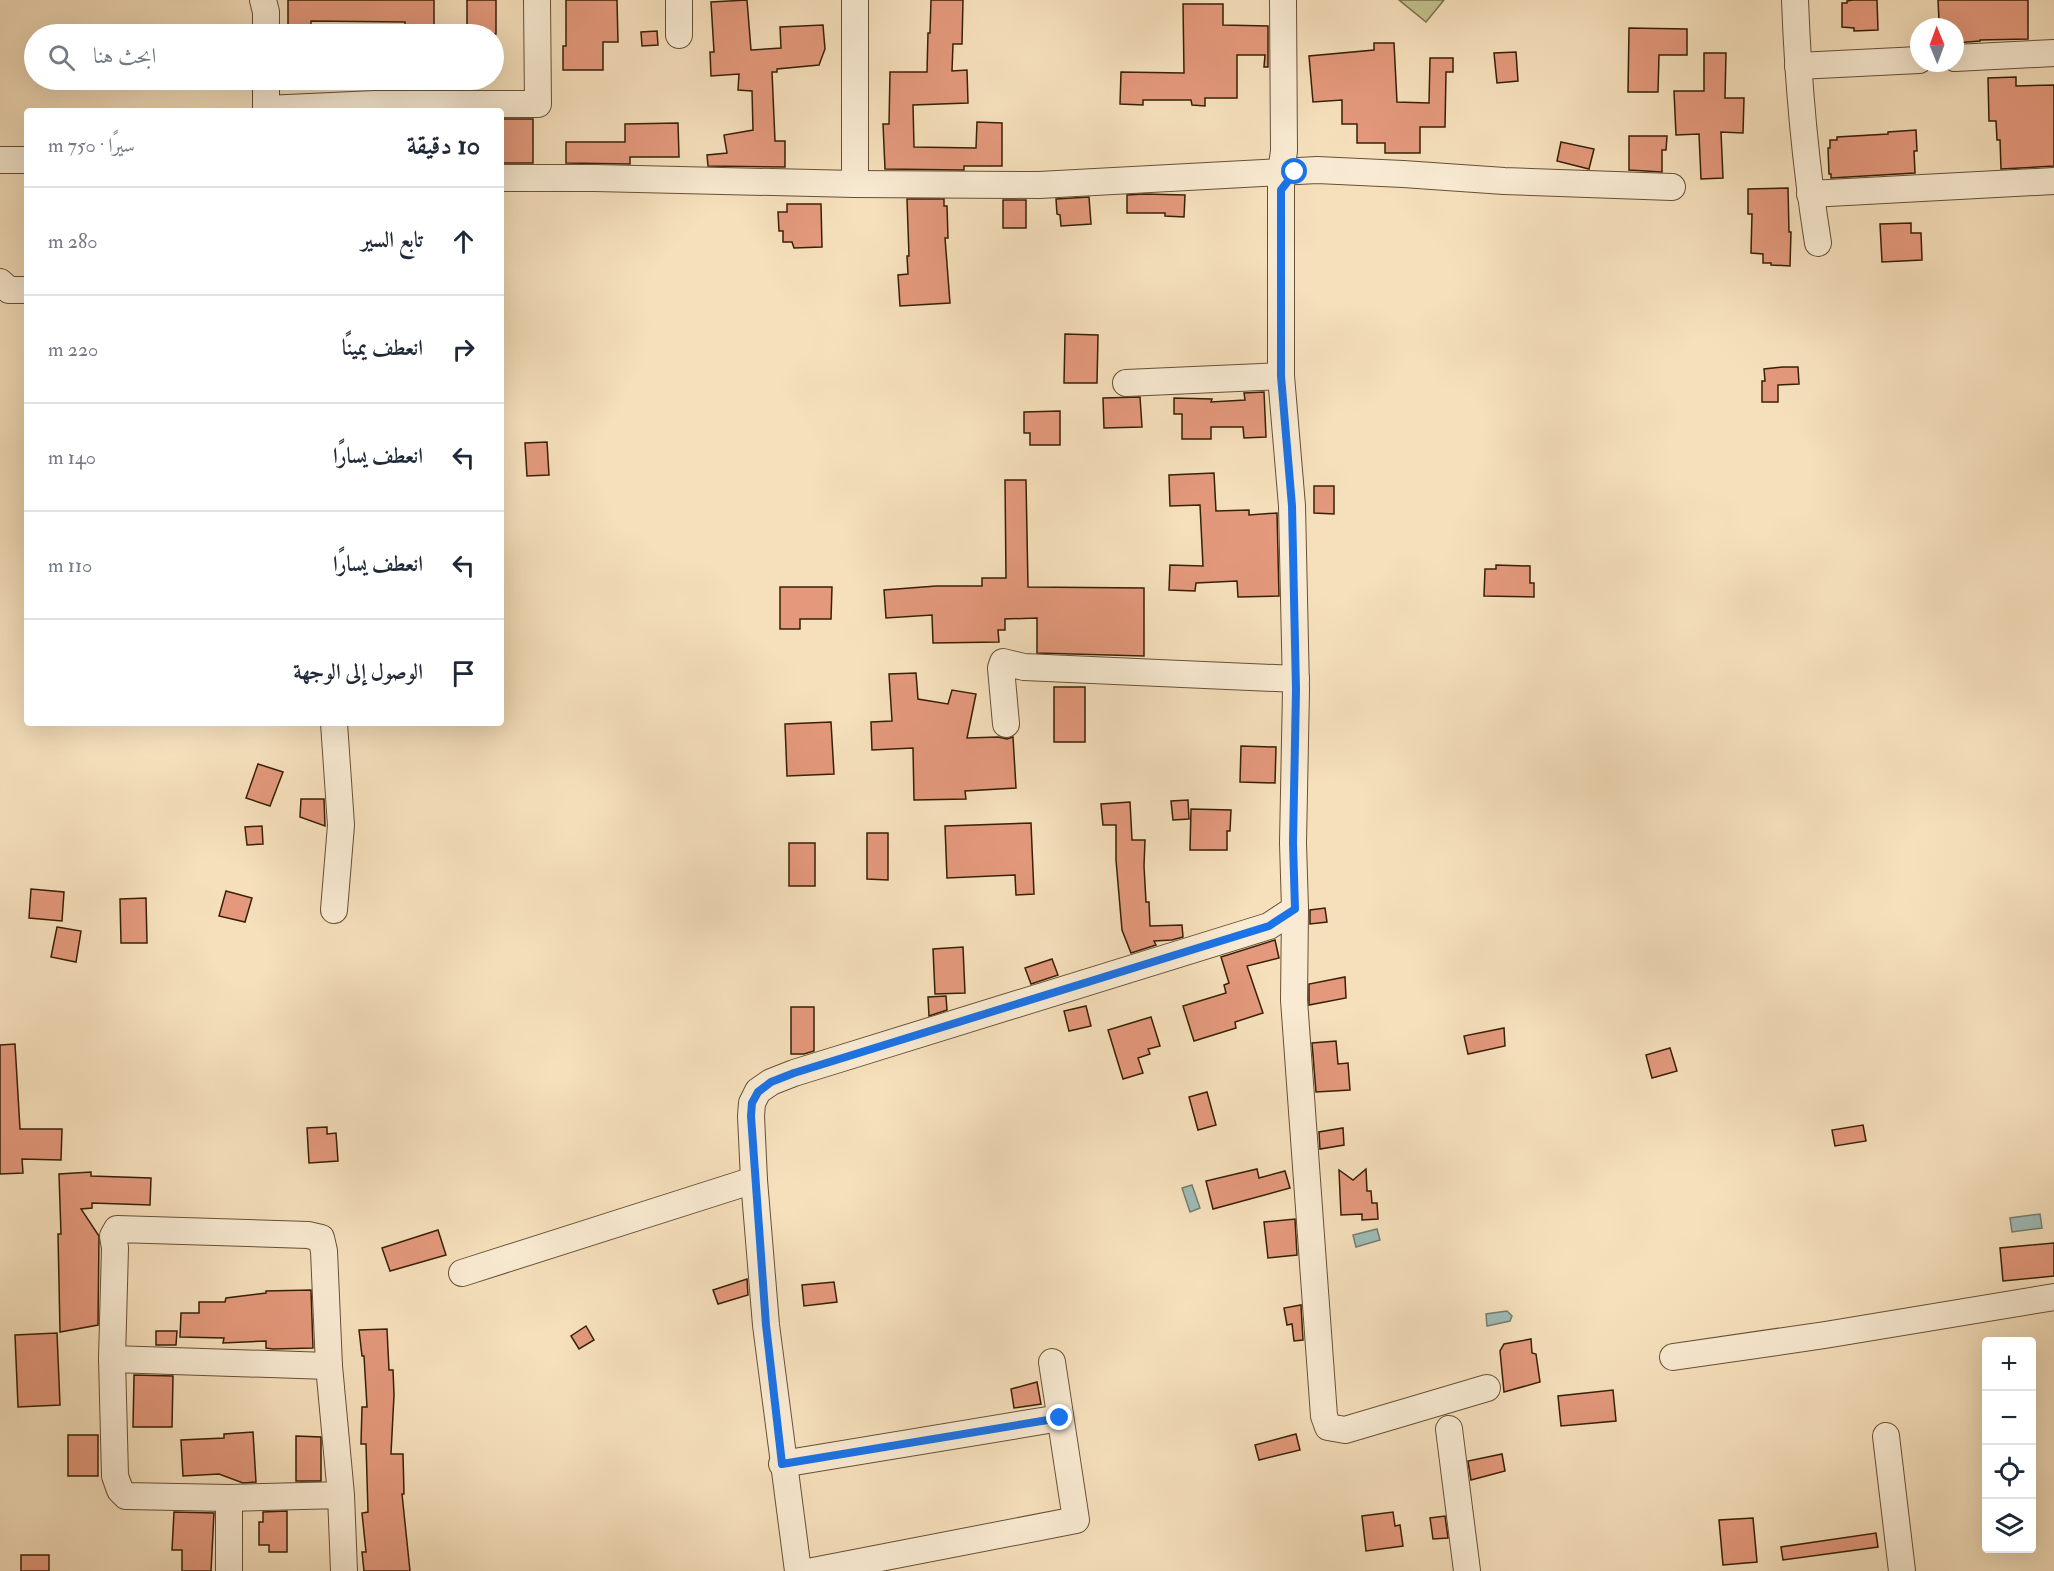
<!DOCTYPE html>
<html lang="ar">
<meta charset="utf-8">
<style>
:root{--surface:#fff;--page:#f2f2f3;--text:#1f2937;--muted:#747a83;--line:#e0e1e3}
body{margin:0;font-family:"IM FELL Double Pica",Amiri,serif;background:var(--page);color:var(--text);direction:rtl}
.controls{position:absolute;right:18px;bottom:18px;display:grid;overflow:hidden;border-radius:6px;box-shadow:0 6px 24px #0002}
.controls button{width:54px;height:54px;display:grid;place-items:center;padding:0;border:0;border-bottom:2px solid var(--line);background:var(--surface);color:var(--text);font:30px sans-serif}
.compass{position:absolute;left:1910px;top:18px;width:54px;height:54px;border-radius:50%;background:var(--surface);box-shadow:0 6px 24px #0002;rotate:359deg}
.stop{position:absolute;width:18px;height:18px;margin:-14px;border:4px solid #1a73e8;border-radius:50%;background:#fff}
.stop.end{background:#1a73e8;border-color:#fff;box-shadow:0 2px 6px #0008}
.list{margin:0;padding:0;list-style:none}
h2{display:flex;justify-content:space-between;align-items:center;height:78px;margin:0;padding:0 24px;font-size:26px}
h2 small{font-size:20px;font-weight:400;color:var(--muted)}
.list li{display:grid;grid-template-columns:39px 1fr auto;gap:18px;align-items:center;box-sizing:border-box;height:108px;padding:0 24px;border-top:2px solid var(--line)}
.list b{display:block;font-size:22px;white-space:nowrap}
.list em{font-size:20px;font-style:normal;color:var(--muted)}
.icon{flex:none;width:33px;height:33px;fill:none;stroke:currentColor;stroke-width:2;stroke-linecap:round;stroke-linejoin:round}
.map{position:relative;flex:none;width:2054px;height:1571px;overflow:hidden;direction:ltr}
.search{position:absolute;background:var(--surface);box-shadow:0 6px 24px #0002;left:24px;top:24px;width:480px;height:66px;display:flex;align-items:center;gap:15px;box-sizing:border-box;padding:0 21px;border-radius:33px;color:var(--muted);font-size:22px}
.panel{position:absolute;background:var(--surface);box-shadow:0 6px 24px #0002;left:24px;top:108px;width:480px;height:618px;border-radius:6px;direction:rtl}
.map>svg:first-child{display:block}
</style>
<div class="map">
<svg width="2054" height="1571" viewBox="0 0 2054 1571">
<rect width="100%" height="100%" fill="#f6e0bc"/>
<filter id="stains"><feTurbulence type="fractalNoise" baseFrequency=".00333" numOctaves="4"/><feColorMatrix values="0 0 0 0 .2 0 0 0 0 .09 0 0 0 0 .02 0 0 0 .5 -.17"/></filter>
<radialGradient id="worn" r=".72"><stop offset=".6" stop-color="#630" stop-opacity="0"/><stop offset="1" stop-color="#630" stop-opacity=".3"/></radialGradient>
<!-- green -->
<polygon fill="#c1c18d" stroke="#7c704a" stroke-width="1.5" points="1399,0 1444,0 1426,22"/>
<!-- water -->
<g fill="#9ebcb7" stroke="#757e70" stroke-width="1.5">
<polygon points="1192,1185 1200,1208 1190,1212 1182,1188"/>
<polygon points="2040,1214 2042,1228 2012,1232 2010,1218"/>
<polygon points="1377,1229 1380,1240 1356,1247 1353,1235"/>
<polygon points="1507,1311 1512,1316 1510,1321 1487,1326 1486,1314"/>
</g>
<!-- building -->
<g fill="#e4997c" stroke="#372006" stroke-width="1.5">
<polygon points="288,0 434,0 434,34 405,34 405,22 311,21 311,34 288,34"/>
<rect x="467" y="0" width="29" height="34"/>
<polygon points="566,0 617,0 618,42 603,42 603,70 563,70 563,46 566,46"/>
<polygon points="747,0 751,50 781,48 780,27 823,25 825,49 819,65 777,69 777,72 772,72 775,141 785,141 785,167 708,166 707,155 727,153 724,135 753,130 752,91 738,90 739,74 711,76 710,52 714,52 711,2"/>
<polygon points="931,0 963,0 962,44 953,44 952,71 967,70 968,103 913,105 914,147 976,148 977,122 1002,123 1002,166 964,166 964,170 885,169 883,124 889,124 890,72 927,72 928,33 930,33"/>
<polygon points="1853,0 1877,0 1878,30 1854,31 1854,28 1842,27 1842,3 1847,3 1847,1"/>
<polygon points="1938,0 2028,0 2028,39 1980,40 1980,41 1955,43 1955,27 1944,27 1944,20 1939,20"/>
<polygon points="1183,4 1223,4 1223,25 1268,26 1268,67 1264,67 1265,55 1237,55 1237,98 1205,98 1205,106 1192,105 1191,100 1143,100 1143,105 1120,104 1121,72 1184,73"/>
<polygon points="1629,28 1687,29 1687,55 1659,55 1658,92 1628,92"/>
<polygon points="657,31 658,45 642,46 641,32"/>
<polygon points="1374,43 1394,43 1397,102 1429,103 1430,58 1453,58 1453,72 1446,72 1445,127 1420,127 1420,153 1385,153 1385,143 1357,143 1357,124 1342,124 1342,100 1313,102 1309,56 1374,50"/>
<polygon points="1516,52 1518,81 1497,83 1494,53"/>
<polygon points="1704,53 1726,53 1725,98 1744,98 1743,133 1721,132 1723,178 1701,179 1699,134 1676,135 1674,91 1704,91"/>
<polygon points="2016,77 2016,86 2054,85 2054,166 2001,169 2000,140 1997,140 1996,121 1989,121 1988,78"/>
<rect x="501" y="119" width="32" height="44"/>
<polygon points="678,123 679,157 630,157 630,164 566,163 566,142 625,142 625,124"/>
<polygon points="1916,130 1917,151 1914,151 1915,173 1831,178 1831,174 1829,174 1828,148 1830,148 1830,140 1837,140 1837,137 1888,134 1888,132"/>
<polygon points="1629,136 1667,136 1666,150 1662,150 1662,172 1629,170"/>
<polygon points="1561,142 1594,149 1589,169 1557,161"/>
<polygon points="1788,188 1789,232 1791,232 1790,266 1771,265 1771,263 1763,263 1763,254 1751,253 1752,214 1748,214 1748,189"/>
<polygon points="1144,194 1185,195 1184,217 1165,216 1165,213 1127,213 1127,195"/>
<polygon points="1089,197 1091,224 1061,226 1060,215 1057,214 1056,199"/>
<polygon points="907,199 944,199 944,206 947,206 948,238 945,238 950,303 900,306 898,275 908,274 907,256 909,256"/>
<rect x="1003" y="200" width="23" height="28"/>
<polygon points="787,204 821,204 822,247 794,248 792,242 783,242 783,231 779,231 778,212 787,212"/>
<polygon points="1911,223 1911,233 1921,233 1922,260 1882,262 1880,224"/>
<polygon points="1065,334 1098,335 1097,383 1064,383"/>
<polygon points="1783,367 1798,367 1799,384 1778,385 1778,402 1762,402 1762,381 1765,381 1764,369"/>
<polygon points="1264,392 1266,437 1244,438 1243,427 1211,427 1211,439 1182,439 1182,414 1174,414 1174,398 1212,399 1211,402 1245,400 1244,393"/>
<polygon points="1140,397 1142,427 1104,428 1103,398"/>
<polygon points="1060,411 1060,445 1030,445 1030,433 1024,433 1024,412"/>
<polygon points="547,442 549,475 527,476 525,443"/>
<polygon points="1214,473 1216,511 1249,510 1249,515 1277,513 1279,596 1238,597 1237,581 1196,583 1195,591 1169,590 1170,565 1203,566 1200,505 1170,506 1169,475"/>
<polygon points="1005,480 1026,480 1028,587 1144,588 1144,656 1037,653 1037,618 1005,619 1005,630 998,630 999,642 933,643 932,615 886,618 884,590 936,586 982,586 982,578 1006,578"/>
<polygon points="1314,486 1334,486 1334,514 1314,513"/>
<polygon points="1496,565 1530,566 1530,583 1534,583 1534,597 1484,596 1485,569 1496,569"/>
<polygon points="780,587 832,587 831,619 800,619 800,629 780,629"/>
<polygon points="916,673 918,699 948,704 952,690 976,694 967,738 998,737 1007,739 1013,737 1016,788 965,791 966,799 914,800 913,748 872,750 871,722 892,721 889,674"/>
<rect x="1054" y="687" width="31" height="55"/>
<polygon points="831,722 834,774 787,776 785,724"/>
<polygon points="1241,746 1276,747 1275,783 1240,782"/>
<polygon points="258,764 283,772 270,806 246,798"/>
<polygon points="301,799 324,799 325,826 300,817"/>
<polygon points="1188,800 1189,819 1173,820 1171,801"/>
<polygon points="1130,802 1132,840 1145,840 1144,866 1146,902 1149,902 1150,926 1182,925 1183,937 1172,940 1154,941 1156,945 1131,953 1122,930 1116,860 1116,825 1103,825 1101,804"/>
<polygon points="1191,809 1231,810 1230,831 1227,831 1227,850 1190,850"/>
<polygon points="1031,823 1034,894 1016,895 1015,875 947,878 945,826"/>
<polygon points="262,826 263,844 247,845 245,827"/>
<polygon points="867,833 888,833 888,880 867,879"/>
<rect x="789" y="843" width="26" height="43"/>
<polygon points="31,889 64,892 62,921 29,918"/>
<polygon points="226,891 252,898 245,922 219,916"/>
<polygon points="146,898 147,943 121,943 120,899"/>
<polygon points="1325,908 1327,922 1310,924 1310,910"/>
<polygon points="57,927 81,931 76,962 51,957"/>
<polygon points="1275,940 1279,958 1247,966 1263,1013 1235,1022 1236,1028 1194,1041 1183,1006 1226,993 1224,985 1229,983 1221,957"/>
<polygon points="963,947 965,993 935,994 933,949"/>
<polygon points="1052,959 1058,975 1031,984 1025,968"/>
<polygon points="1345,977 1346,998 1309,1005 1309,984"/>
<polygon points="946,996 947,1010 929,1016 928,997"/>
<polygon points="1086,1006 1091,1026 1069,1031 1064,1011"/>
<polygon points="791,1007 814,1007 814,1051 804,1054 791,1054"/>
<polygon points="1151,1017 1160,1046 1148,1049 1150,1054 1138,1058 1143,1073 1123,1079 1108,1030"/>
<polygon points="1504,1028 1505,1046 1468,1054 1464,1036"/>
<polygon points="1336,1041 1338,1064 1348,1063 1350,1090 1316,1092 1312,1043"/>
<polygon points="15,1044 20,1129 62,1129 61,1160 22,1159 23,1173 0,1174 0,1045"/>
<polygon points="1670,1048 1677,1071 1652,1078 1646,1055"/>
<polygon points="1207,1092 1216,1125 1198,1130 1189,1097"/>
<polygon points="1863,1125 1866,1141 1835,1146 1832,1130"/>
<polygon points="327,1127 327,1134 336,1133 338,1161 309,1163 307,1128"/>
<polygon points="1343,1128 1344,1145 1320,1149 1319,1132"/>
<polygon points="1257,1169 1259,1178 1285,1171 1290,1188 1213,1209 1206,1181"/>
<polygon points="1366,1169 1367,1191 1371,1191 1372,1203 1377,1203 1378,1219 1362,1220 1362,1214 1341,1215 1339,1170 1353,1180"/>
<polygon points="91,1172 91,1176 151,1178 150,1205 92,1203 92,1208 81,1209 99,1236 98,1325 60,1332 58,1234 61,1234 59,1174"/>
<polygon points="1295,1219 1297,1255 1268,1258 1264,1222"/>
<polygon points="438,1230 446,1255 390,1271 382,1248"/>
<polygon points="2054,1243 2054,1276 2003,1281 2000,1248"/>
<polygon points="747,1279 748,1295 718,1304 713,1290"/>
<polygon points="834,1282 837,1302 804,1306 802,1285"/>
<polygon points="311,1290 313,1348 273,1349 266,1348 266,1341 223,1343 224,1338 180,1337 181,1313 199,1313 199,1302 225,1302 226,1298 266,1293 266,1291"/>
<polygon points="1301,1305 1303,1340 1294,1341 1292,1324 1287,1325 1284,1308"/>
<polygon points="586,1326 594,1340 579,1349 571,1336"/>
<polygon points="387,1329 389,1370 393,1370 394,1395 391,1454 403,1454 404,1494 402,1494 410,1571 364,1571 362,1552 366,1552 362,1513 368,1512 366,1444 361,1444 362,1407 367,1407 364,1356 362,1356 359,1330"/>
<polygon points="156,1331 177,1331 176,1345 156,1345"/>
<polygon points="57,1333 60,1405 18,1407 15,1335"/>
<polygon points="1531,1339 1532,1353 1536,1354 1540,1382 1504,1392 1500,1351 1504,1344"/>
<polygon points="134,1375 173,1376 172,1427 133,1427"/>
<polygon points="1037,1382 1041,1404 1014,1408 1011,1389"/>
<polygon points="1613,1390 1616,1421 1561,1426 1558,1396"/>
<polygon points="253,1432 256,1482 243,1483 219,1474 183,1476 181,1440 224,1438 224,1434"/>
<polygon points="1296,1434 1300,1450 1259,1460 1255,1445"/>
<rect x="68" y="1435" width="30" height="41"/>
<polygon points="296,1436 321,1437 321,1481 296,1481"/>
<polygon points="1502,1454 1505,1471 1471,1480 1468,1461"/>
<polygon points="287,1511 287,1552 269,1552 269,1545 259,1545 259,1522 263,1522 263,1512"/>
<polygon points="174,1512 214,1513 211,1571 182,1571 182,1550 172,1550"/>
<polygon points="1393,1512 1395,1526 1400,1525 1403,1546 1366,1551 1362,1516"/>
<polygon points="1445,1516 1448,1538 1433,1539 1430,1518"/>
<polygon points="1753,1518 1757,1562 1723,1565 1719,1520"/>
<polygon points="1876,1533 1878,1547 1783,1560 1781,1547"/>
<rect x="21" y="1555" width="28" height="16"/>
</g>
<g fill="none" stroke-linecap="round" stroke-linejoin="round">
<defs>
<g id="minor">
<polyline points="263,0 266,12 266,34"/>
<polyline points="679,0 679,35"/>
<polyline points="855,0 855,184"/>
<path d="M 1795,0 C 1798,81 1805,162 1818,243"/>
<polyline points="1955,58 2054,53"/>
<polyline points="1798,66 1919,60"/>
<polyline points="266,80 266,109 375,104 538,104 537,0"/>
<polyline points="0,160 27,160"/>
<polyline points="501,178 595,178 855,184 1039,185 1317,170 1403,174 1504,181 1672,187"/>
<polyline points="1810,194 2054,181"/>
<polyline points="0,282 9,290 27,290"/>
<polyline points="1126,383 1281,376"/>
<polyline points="1006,724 1001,668 1003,662 1024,667 1296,679"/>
<polyline points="1295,909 1294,1000 1324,1416 1328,1427 1345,1430 1487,1388"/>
<polyline points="334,910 341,825 334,723"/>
<polyline points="462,1273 754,1180"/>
<polyline points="1673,1357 1825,1335 2054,1297"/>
<polyline points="112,1359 329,1366"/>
<polyline points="1449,1429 1467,1571"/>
<polyline points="1886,1436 1902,1571"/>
<polyline points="782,1464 1060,1418"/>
<polyline points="341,1495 229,1498 126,1496 120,1490 115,1476 112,1359 115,1248 113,1236 117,1229 308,1235 321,1238 324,1251 329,1366 341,1495 344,1571"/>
<polyline points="229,1498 229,1571"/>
<polyline points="798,1571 766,1325 754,1180 751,1116 752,1103 758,1091 771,1082 794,1073 1269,926 1295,909 1293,843 1296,690 1292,506 1281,376 1281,172 1284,151 1283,0"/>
<polyline points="813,1571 1076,1520 1052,1362"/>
</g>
</defs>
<!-- minor casing -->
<use href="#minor" stroke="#675034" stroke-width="28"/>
<!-- minor -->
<use href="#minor" stroke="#f9ebd3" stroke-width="26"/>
</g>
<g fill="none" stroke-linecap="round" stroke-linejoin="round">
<!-- route -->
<polyline stroke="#1a73e8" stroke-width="8" points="1060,1418 782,1464 766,1325 751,1116 752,1103 758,1092 771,1082 794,1073 1269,926 1295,909 1293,843 1296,690 1292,506 1281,376 1281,190 1295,172"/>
</g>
<rect width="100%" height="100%" filter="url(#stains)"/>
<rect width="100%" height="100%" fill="url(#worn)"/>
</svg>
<div class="controls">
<button>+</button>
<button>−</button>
<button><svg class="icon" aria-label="locate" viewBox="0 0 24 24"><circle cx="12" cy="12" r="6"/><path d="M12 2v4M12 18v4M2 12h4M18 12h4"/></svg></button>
<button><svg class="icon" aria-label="layers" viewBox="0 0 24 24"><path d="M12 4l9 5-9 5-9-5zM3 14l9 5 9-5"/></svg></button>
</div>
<svg class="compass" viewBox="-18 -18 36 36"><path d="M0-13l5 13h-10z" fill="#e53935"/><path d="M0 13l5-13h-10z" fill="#747a83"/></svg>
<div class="stop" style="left:1295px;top:172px"></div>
<div class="stop end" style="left:1060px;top:1418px"></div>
<div class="search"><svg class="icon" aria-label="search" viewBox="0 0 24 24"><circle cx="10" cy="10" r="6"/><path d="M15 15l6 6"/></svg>ابحث هنا</div>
<section class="panel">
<h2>10 دقيقة<small>سيرًا · 750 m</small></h2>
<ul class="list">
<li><svg class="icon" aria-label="ahead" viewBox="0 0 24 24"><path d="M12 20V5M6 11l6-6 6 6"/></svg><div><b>تابع السير</b></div><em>280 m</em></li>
<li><svg class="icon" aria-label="right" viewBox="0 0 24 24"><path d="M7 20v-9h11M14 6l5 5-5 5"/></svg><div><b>انعطف يمينًا</b></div><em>220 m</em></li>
<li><svg class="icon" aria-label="left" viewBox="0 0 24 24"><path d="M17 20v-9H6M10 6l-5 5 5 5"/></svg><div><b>انعطف يسارًا</b></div><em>140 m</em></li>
<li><svg class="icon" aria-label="left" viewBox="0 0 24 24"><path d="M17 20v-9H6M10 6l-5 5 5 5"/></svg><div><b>انعطف يسارًا</b></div><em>110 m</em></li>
<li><svg class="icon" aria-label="arrive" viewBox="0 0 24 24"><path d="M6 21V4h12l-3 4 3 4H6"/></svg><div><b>الوصول إلى الوجهة</b></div></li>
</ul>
</section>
</div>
